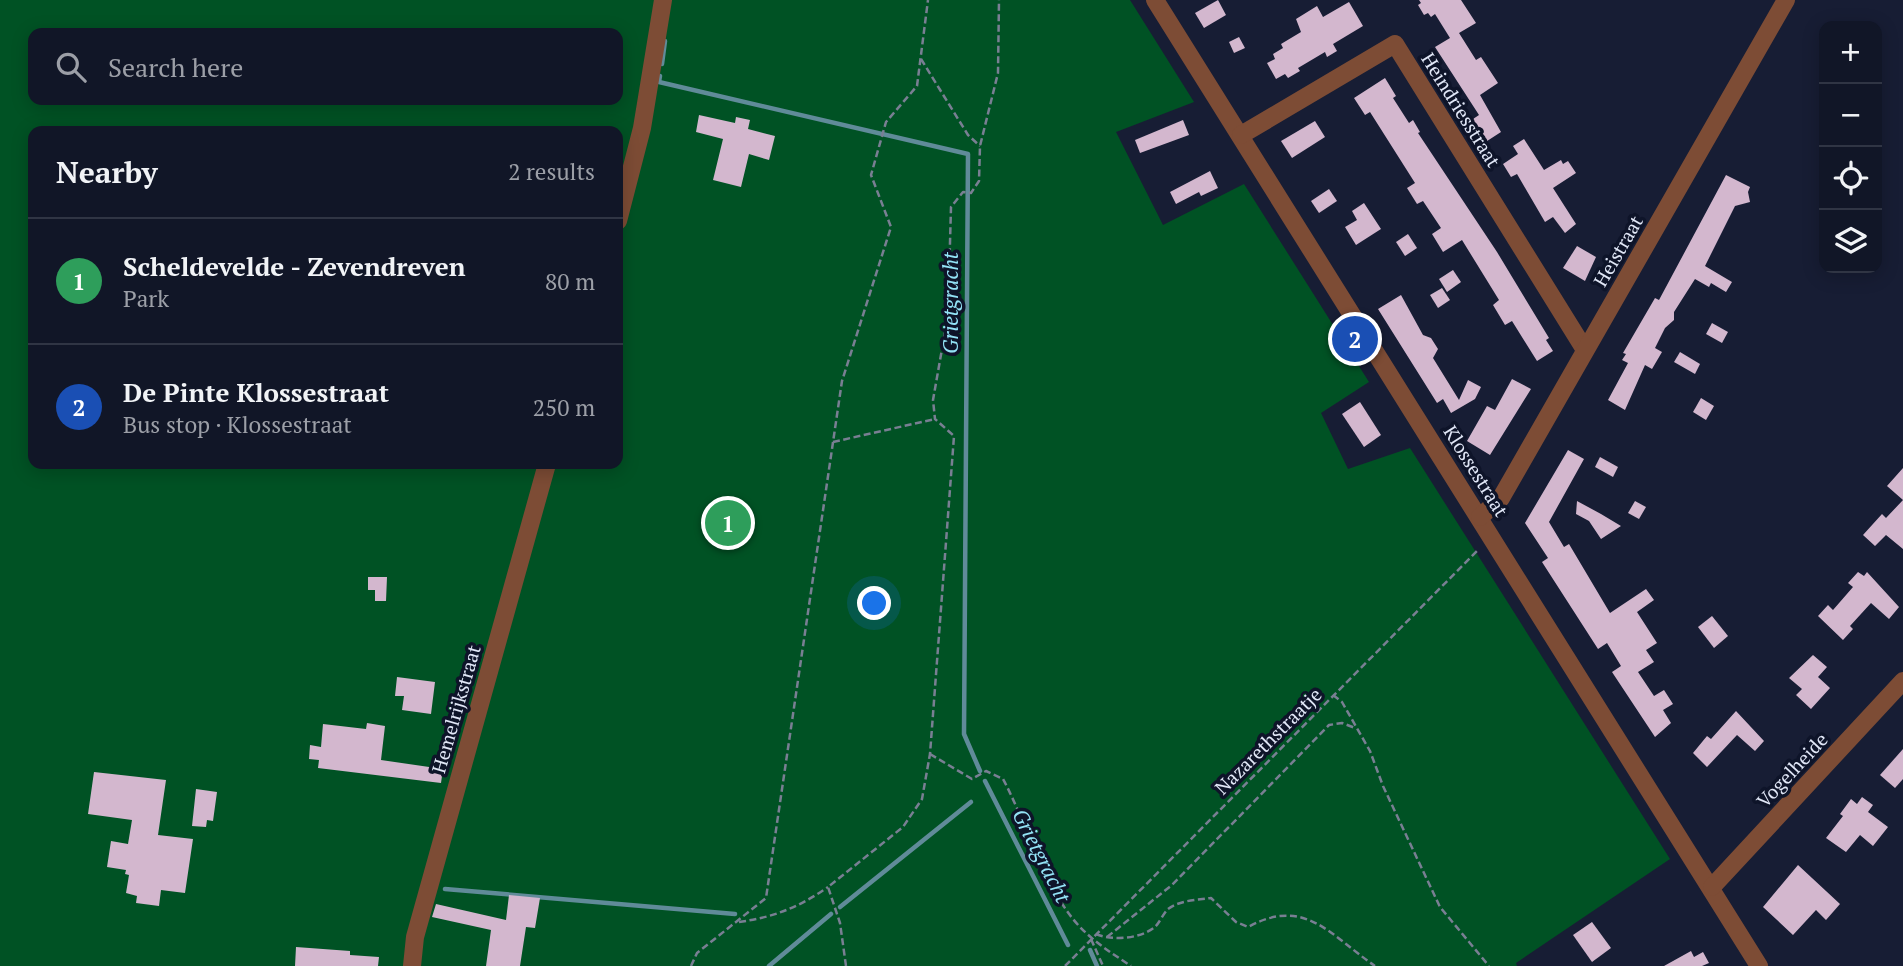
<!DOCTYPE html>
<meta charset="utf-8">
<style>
:root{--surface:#111627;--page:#1a1f2f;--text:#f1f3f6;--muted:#9c9fa7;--line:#303544;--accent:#8c9099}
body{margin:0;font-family:"PT Serif",serif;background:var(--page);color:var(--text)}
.controls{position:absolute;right:21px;top:21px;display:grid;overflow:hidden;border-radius:14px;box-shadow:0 4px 18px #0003}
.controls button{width:63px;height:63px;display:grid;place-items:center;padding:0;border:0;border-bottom:2px solid var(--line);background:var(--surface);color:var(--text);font:35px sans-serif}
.you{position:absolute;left:875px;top:604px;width:24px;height:24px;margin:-18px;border:5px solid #fff;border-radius:50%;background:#1a73e8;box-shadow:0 0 0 10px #1a73e833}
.badge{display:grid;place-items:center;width:46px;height:46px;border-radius:50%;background:var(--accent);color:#fff;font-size:23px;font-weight:700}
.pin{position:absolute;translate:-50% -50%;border:4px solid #fff;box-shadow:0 2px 7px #0006}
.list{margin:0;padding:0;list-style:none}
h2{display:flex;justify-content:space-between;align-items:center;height:91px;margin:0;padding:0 28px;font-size:30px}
h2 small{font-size:23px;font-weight:400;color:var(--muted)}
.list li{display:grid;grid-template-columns:46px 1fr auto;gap:21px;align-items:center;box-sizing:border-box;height:126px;padding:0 28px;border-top:2px solid var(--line)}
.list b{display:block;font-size:26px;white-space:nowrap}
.list p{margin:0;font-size:23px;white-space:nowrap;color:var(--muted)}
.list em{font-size:23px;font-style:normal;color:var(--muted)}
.icon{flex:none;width:38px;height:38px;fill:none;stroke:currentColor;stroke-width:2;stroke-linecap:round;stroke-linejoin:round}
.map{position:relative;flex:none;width:1903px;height:966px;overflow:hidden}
.search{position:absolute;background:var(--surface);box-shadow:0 4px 18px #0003;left:28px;top:28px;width:595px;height:77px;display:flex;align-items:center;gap:18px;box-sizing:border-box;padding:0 24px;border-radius:14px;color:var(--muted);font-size:26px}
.panel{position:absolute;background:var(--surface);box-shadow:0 4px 18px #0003;left:28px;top:126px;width:595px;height:343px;border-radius:14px}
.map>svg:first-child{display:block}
</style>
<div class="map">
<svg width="1903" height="966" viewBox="0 0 1903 966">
<rect width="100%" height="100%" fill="#171d34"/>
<!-- green -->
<path fill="#005224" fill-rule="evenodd" d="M 0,0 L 1130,0 L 1194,102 L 1116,132 L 1163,225 L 1244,184 L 1369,382 L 1321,413 L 1348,469 L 1410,448 L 1670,859 L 1516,963 L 1517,966 L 0,966 ZM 33,33 L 618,33 L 618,100 L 33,100 ZM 33,131 L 618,131 L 618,464 L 33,464 Z"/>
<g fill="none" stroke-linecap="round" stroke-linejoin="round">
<!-- stream -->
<g stroke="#608b99" stroke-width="4.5">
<polyline points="662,64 665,41"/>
<polyline points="660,76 659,82 968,154 964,734 980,771"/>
<polyline points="985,781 1068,945"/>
<polyline points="445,889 735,914"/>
<polyline points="840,907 971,802"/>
<polyline points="1090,950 1097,966"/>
<polyline points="769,966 831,914"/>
</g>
</g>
<!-- building -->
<g fill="#d3b7ce">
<polygon points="1218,0 1226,15 1204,28 1195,13"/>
<polygon points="1419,0 1461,0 1476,23 1459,33 1476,60 1481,57 1498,83 1480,95 1501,132 1484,143 1470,121 1479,115 1435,47 1450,38 1435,14 1431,17 1428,13 1424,15 1418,5 1421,3"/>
<polygon points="1349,2 1363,26 1333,44 1337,51 1327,57 1325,52 1298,68 1300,71 1288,78 1285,74 1276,79 1267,63 1275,59 1273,54 1283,48 1281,44 1301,32 1296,19 1317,6 1323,17"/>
<polygon points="1239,37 1245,48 1234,53 1229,42"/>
<polygon points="1385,78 1396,96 1393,98 1409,123 1413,120 1420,132 1418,133 1497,252 1549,338 1546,340 1553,351 1537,361 1512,321 1505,325 1493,305 1499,300 1462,240 1443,252 1432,234 1441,228 1423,201 1417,204 1407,188 1415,183 1370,112 1365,115 1354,98"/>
<polygon points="699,115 735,123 736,117 750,120 748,129 775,136 769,160 749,154 741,187 713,180 723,139 696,132"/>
<polygon points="1183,120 1189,135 1140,153 1135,140"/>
<polygon points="1315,121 1325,137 1292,158 1281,141"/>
<polygon points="1524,139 1544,170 1561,160 1563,164 1568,161 1576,173 1553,188 1576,224 1565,233 1553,217 1545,222 1517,174 1511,177 1503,164 1518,154 1513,146"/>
<polygon points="1210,171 1218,188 1201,196 1199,192 1176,204 1170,192"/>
<polygon points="1726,175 1750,187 1748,192 1750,202 1735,206 1705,266 1732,282 1726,292 1711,283 1709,287 1695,279 1674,312 1674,320 1665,328 1655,348 1662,352 1652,369 1645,365 1625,410 1608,400 1628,363 1622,360 1626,354 1623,353 1655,298 1659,300"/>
<polygon points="1329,189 1337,201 1319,213 1311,201"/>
<polygon points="1364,203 1381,229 1356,245 1345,227 1357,220 1352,211"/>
<polygon points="1408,234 1417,248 1405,256 1396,242"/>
<polygon points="1577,246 1596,257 1585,281 1563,268"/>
<polygon points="1453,270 1461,282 1447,292 1439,279"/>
<polygon points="1442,288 1450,300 1438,308 1430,295"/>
<polygon points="1401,295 1423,335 1431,338 1438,349 1433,358 1459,400 1468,380 1481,387 1475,399 1451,413 1443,399 1437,403 1378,309"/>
<polygon points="1712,323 1728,332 1722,343 1706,334"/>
<polygon points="1680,352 1700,364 1695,374 1674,362"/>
<polygon points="1512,379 1531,389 1490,455 1467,441 1487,406 1495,410"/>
<polygon points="1701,398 1714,406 1706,420 1693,412"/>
<polygon points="1360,402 1381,435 1364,447 1342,414"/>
<polygon points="1568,450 1584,459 1549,522 1564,547 1569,544 1610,613 1646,589 1654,600 1637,612 1657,643 1646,650 1654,662 1638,672 1654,696 1664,690 1673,704 1663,710 1671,723 1655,737 1612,672 1621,666 1607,643 1598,649 1542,562 1548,558 1525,523"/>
<polygon points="1600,457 1618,467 1613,477 1595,467"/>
<polygon points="1903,468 1903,549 1886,535 1875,546 1863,535 1882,514 1886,518 1903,500 1887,486"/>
<polygon points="1577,501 1601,514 1621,526 1601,539 1589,521 1576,514"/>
<polygon points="1635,501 1646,507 1639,519 1628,513"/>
<polygon points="1858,572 1864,576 1867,572 1899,607 1889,619 1871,603 1850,626 1853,629 1843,640 1818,616 1828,605 1833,610 1853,587 1848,583"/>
<polygon points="368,577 387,577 386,601 375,601 375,590 368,590"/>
<polygon points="1712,616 1728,636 1714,648 1698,627"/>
<polygon points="1813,655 1827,667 1818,677 1830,688 1811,709 1796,695 1802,689 1789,678"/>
<polygon points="397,677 435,682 431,714 402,710 404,696 395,696"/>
<polygon points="1736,711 1764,741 1755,751 1737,735 1707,767 1693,753 1707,736 1711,739"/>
<polygon points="367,723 385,726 381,760 443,769 441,783 318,768 319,760 309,759 310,745 321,747 323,724 366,729"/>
<polygon points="1903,749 1903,779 1895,788 1880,775"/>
<polygon points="94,772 166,780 158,835 193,839 185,893 161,890 159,906 136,903 137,896 126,893 129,875 125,874 126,870 107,867 111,841 128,844 132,820 88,814"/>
<polygon points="196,789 217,792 213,821 207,820 206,827 192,826"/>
<polygon points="1862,797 1873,805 1868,812 1888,827 1873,846 1860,835 1846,852 1826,838 1843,816 1840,814 1851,799 1857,804"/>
<polygon points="1798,865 1840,904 1826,920 1816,910 1793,935 1763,907"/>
<polygon points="509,895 540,898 535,928 526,927 520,966 486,966 491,930 432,917 436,904 506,920"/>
<polygon points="1592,922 1611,948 1592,962 1573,935"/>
<polygon points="296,947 350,951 350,955 379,957 378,966 295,966"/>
<polygon points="1691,951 1694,957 1703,952 1709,963 1702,966 1664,966"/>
</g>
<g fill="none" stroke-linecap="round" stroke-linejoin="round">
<!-- path -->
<g stroke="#797f93" stroke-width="2.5" stroke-dasharray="7 3.5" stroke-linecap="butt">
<polyline points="921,59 968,135 980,146"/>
<polyline points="833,442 935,419"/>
<polyline points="1333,695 1342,702 1370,751 1383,786 1440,907 1489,966"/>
<path d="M 930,754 L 972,779 L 986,771 L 1003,779 C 1027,824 1041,879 1073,919 C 1089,939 1110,952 1131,966"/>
<path d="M 739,922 C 775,917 799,907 828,887"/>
<path d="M 1096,934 C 1113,941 1140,939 1155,927 C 1160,922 1163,914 1168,909 C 1180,900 1197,900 1211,898 L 1236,922 L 1248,927 C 1305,896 1330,935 1375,966"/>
<polyline points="1107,937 1172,885 1329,725 1342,723 1355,728"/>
<polyline points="1091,939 1103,966"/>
<polyline points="691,966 697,953 766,898 842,381 891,227 871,175 886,122 917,86 928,0"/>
<polyline points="846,966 840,923 828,887 903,827 922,799 930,754 954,436 935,419 933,400 948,315 951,207 963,192 971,193 979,181 980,146 998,73 999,0"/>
<polyline points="1065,966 1479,549"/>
</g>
<!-- minor -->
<g stroke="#7d4c35" stroke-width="18">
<polyline points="1155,0 1759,966"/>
<polyline points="1241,135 1395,44 1585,350"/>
<polyline points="618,221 642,128 663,0"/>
<polyline points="1480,517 1501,498 1786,0"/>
<polyline points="1712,887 1903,681"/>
<polyline points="412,966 415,937 547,464"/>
</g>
</g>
<g text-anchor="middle" stroke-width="7" stroke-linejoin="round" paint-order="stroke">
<!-- street labels -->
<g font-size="19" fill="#e1e7f7" stroke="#0e1429">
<text transform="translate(1461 110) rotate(58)" y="7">Heindriesstraat</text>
<text transform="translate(1618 251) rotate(-60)" y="7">Heistraat</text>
<text transform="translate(1476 471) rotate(58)" y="7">Klossestraat</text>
<text transform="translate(456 709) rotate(-74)" y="7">Hemelrijkstraat</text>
<text transform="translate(1268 741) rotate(-45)" y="7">Nazarethstraatje</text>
<text transform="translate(1792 770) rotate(-47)" y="7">Vogelheide</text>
</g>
<!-- water labels -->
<g font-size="21" font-style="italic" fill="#93e3f6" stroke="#0e1429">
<text transform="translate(951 303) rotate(-90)" y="7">Grietgracht</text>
<text transform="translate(1041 856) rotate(63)" y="7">Grietgracht</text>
</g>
</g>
</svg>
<div class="controls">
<button>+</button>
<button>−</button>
<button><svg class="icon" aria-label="locate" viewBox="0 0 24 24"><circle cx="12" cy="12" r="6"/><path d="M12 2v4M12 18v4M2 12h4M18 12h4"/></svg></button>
<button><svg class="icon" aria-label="layers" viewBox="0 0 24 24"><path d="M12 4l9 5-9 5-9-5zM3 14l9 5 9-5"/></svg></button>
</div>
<div class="you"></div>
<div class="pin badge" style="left:728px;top:523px;background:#2e9e5b">1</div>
<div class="pin badge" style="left:1355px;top:339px;background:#1a4fb4">2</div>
<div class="search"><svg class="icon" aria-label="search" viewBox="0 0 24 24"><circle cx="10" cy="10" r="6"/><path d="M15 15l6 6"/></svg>Search here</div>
<section class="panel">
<h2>Nearby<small>2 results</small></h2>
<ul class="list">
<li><span class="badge" style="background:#2e9e5b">1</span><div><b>Scheldevelde - Zevendreven</b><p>Park</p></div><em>80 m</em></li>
<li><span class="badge" style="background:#1a4fb4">2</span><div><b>De Pinte Klossestraat</b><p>Bus stop · Klossestraat</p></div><em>250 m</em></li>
</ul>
</section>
</div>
